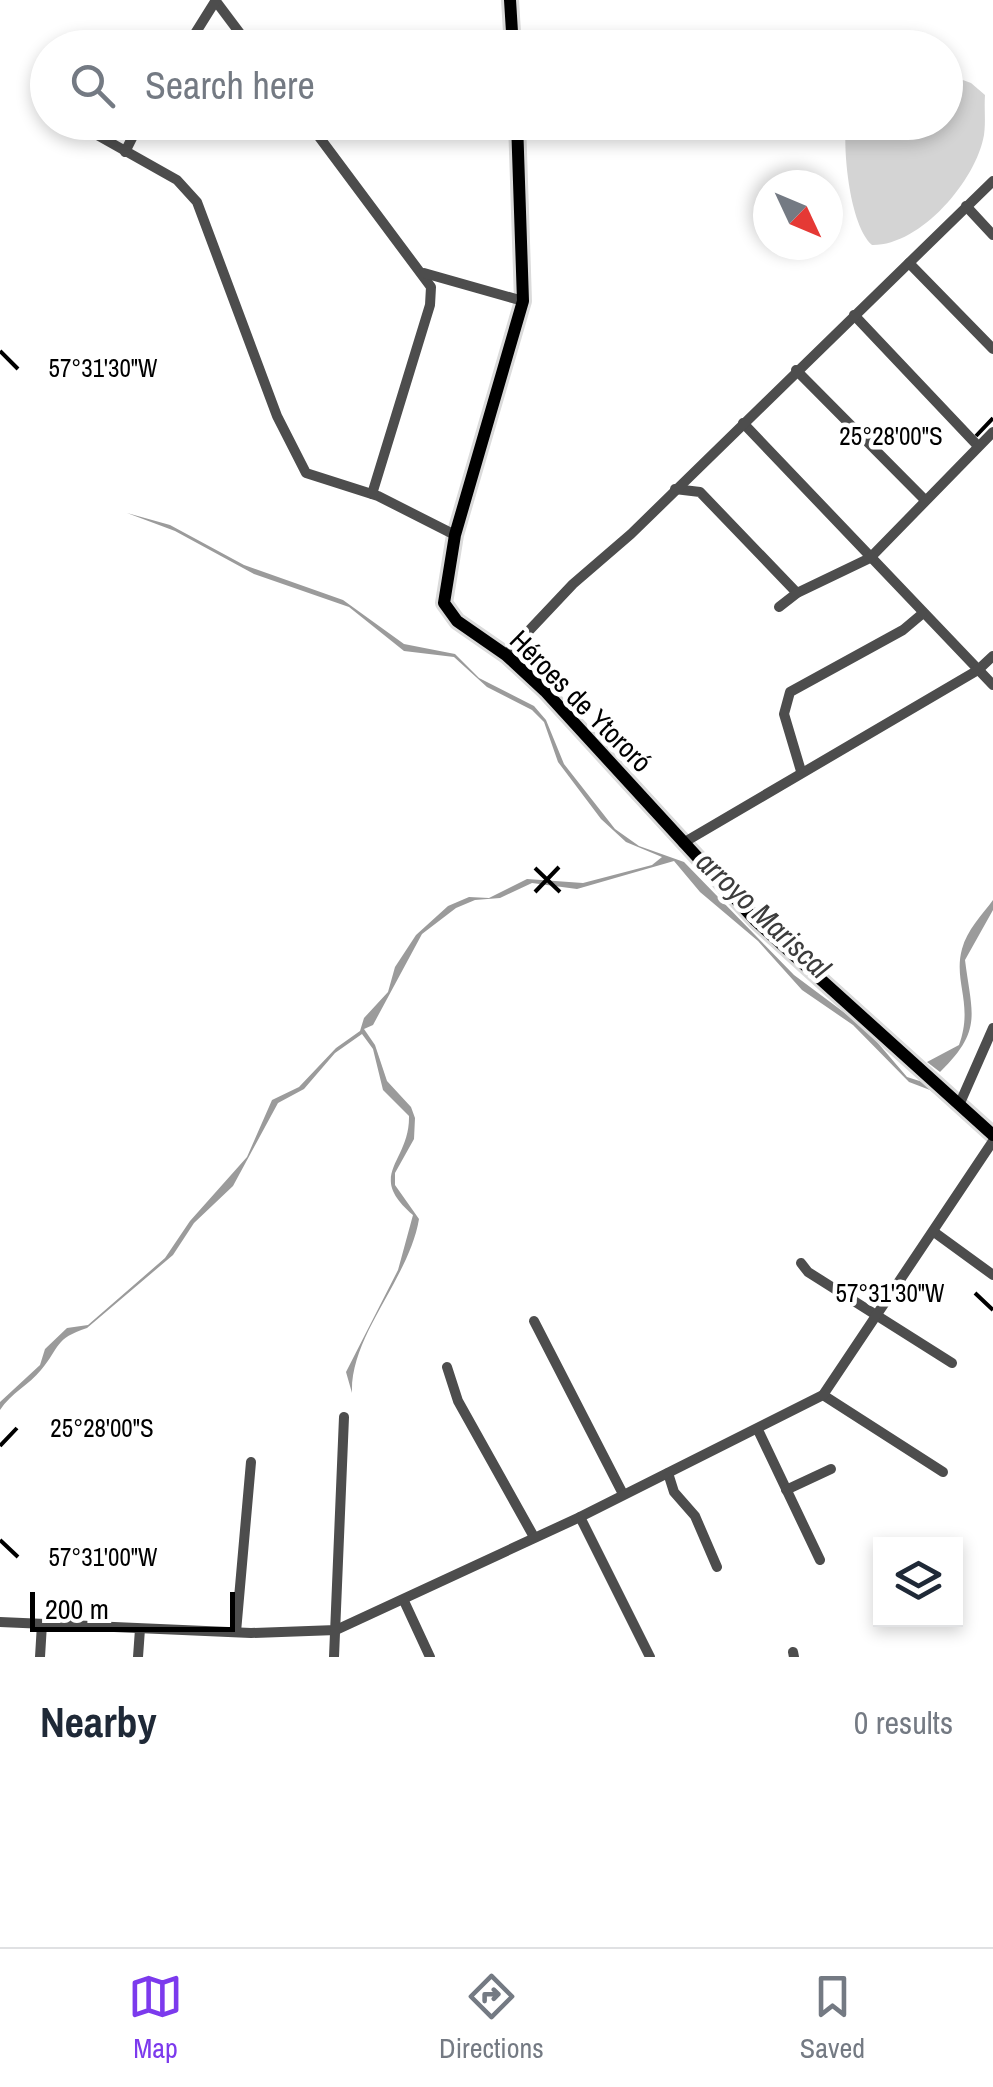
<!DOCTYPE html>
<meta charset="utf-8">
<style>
:root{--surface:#fff;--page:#f6f6f7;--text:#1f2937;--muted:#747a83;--line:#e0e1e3;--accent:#7c3aed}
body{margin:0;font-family:"Archivo Narrow",sans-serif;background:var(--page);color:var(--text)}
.controls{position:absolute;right:30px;bottom:30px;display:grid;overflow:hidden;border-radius:0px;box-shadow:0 5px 15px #0003}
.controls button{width:90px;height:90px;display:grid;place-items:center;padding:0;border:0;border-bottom:2px solid var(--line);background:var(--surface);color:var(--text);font:50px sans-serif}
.compass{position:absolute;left:753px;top:170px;width:90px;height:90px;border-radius:50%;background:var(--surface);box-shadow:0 5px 15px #0003;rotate:134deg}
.scale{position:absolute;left:30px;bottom:25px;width:205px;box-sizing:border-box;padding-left:10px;border:5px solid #000;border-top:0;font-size:28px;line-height:35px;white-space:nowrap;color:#000;-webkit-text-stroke:8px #fff;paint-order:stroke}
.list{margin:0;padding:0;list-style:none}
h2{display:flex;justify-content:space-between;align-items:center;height:130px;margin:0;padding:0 40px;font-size:42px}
h2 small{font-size:32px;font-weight:400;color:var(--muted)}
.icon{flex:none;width:55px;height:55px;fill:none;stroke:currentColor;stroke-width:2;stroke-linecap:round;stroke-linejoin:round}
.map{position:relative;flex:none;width:993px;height:1657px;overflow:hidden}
.search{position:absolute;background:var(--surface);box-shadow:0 5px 15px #0003;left:30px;right:30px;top:30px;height:110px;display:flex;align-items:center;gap:25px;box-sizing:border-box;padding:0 35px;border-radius:55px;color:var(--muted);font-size:38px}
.sheet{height:290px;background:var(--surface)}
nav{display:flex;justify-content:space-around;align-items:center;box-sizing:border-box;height:140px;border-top:2px solid var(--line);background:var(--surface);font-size:28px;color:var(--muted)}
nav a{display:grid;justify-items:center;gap:5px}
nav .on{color:var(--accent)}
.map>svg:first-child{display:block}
</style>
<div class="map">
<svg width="993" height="1657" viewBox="0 0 993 1657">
<rect width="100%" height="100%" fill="#fff"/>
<!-- green -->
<path fill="#d4d4d4" d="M 952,76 L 971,83 L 985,95 C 984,108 986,122 984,135 C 976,181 920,246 872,245 C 850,225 843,153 846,123 L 946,122 L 946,77 Z"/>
<!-- water -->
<g fill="#9b9b9b">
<path d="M 127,513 L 170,525 L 244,565 L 343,600 L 404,644 L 455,654 L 479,678 L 534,706 L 546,720 L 564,764 L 615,829 L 639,846 L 684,862 L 794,975 L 865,1028 L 907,1077 L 932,1085 L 980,1132 L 930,1090 L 909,1082 L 853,1025 L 802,990 L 758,941 L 700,892 L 674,861 L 577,889 L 532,883 L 500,898 L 475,900 L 456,908 L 422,934 L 373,1025 L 364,1029 L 375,1045 L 387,1081 L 411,1107 L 415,1118 L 414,1139 L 395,1173 L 395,1185 L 419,1219 C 409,1279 350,1335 352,1393 L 346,1372 L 398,1270 L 413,1215 C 365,1174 410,1163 409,1116 L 383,1090 L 373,1049 L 362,1034 L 335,1053 L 304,1089 L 278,1103 L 233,1186 L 194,1223 L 173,1255 L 87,1328 C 54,1339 61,1346 41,1370 C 29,1385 11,1393 0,1410 L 0,1402 L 40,1365 L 45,1349 L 67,1328 L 88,1325 L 165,1258 L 190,1221 L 247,1157 L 272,1100 L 299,1087 L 336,1048 L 360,1031 L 364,1018 L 388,992 L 395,967 L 416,935 L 448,906 L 469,897 L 489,898 L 527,879 L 583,883 L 652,865 L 662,857 L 626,842 L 601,819 L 558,762 L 544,722 L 532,710 L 487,687 L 454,657 L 404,651 L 349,607 L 254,574 L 175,531 Z"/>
<path d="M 993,900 L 993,910 L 965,960 C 972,1015 983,1030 940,1072 L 927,1062 L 959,1045 C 974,1004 953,982 962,949 C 967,930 982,915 993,900 Z"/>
</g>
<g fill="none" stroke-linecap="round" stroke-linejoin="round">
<defs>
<g id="major">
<polyline points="510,0 513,48"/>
<polyline points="517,122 523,301 455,535 444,603 457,621 506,655 545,691 755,920 993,1135"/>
</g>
</defs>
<!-- major casing -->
<use href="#major" stroke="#dbdbdb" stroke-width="18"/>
<!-- minor -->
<g stroke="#4d4d4d" stroke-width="10">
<polyline points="215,0 251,48"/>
<polyline points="186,48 216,0"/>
<polyline points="40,102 48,107"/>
<polyline points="74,122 177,180 197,202 277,416 306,473 378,496 455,535"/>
<polyline points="308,122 431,287 430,305 372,494"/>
<polyline points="125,152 140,122"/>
<polyline points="966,206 993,235"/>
<polyline points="909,263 993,349"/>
<polyline points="424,273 523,301"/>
<polyline points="854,315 978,446"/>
<polyline points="796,370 925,500"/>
<polyline points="743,423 993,685"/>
<polyline points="675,489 700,492 797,593"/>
<polyline points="779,607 797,593 870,558 993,432"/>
<polyline points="506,655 573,584 631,534 993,181"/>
<polyline points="801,771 784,714 790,692 903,630 922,614"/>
<polyline points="683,843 978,670 993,656"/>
<polyline points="960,1103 993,1028"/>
<polyline points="934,1232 993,1275"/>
<polyline points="801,1263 808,1272 952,1363"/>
<polyline points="534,1321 623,1494"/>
<polyline points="447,1367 458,1401 534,1537"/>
<polyline points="823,1395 943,1472"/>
<polyline points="758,1430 820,1560"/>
<polyline points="668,1473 674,1492 695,1516 717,1567"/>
<polyline points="786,1490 831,1469"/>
<polyline points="580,1517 650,1657"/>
<polyline points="404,1601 430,1657"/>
<polyline points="0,1622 251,1633 336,1630 580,1517 823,1395 993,1141"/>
<polyline points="236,1632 251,1462"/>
<polyline points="793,1652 794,1657"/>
<polyline points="40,1657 42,1624"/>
<polyline points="138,1657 140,1629"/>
<polyline points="334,1657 344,1417"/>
</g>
<!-- major -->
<use href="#major" stroke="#000" stroke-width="12"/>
</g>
<!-- ticks -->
<path fill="none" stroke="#000" stroke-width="4" d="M 0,351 L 18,369M 976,436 L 993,418M 535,868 L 560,892M 535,892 L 559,867M 975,1293 L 993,1310M 0,1446 L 17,1428M 0,1540 L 18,1557"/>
<g text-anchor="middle" stroke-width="9" stroke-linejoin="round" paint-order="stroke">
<!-- street labels -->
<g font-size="28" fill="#000" stroke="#fff">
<text transform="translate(581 701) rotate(45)" y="10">Héroes de Ytororó</text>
</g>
<!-- water labels -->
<g font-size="30" font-style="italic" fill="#3c3c3c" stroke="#fff">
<text transform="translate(763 915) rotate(43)" y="10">arroyo Mariscal</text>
</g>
</g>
<g font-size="25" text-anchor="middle" fill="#000" stroke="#fff" stroke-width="9" stroke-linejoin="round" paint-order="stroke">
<text x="103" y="377">57°31'30"W</text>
<text x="891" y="445">25°28'00"S</text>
<text x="890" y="1302">57°31'30"W</text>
<text x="102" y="1437">25°28'00"S</text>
<text x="103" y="1566">57°31'00"W</text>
</g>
</svg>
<div class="controls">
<button><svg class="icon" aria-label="layers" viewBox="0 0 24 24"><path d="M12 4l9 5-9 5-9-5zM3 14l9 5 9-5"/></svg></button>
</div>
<svg class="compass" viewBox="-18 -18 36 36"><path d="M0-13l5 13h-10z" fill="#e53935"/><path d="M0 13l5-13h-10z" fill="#747a83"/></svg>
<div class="scale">200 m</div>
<div class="search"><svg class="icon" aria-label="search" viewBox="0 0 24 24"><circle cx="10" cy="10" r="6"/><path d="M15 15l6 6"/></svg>Search here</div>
</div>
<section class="sheet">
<h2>Nearby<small>0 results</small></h2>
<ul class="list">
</ul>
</section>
<nav>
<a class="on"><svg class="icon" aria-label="map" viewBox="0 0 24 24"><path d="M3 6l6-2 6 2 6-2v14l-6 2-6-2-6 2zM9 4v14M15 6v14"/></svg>Map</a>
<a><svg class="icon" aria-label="directions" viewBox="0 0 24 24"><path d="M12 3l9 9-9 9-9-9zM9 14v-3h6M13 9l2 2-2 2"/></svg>Directions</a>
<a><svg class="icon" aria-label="saved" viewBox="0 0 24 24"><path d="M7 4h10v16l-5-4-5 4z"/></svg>Saved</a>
</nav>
